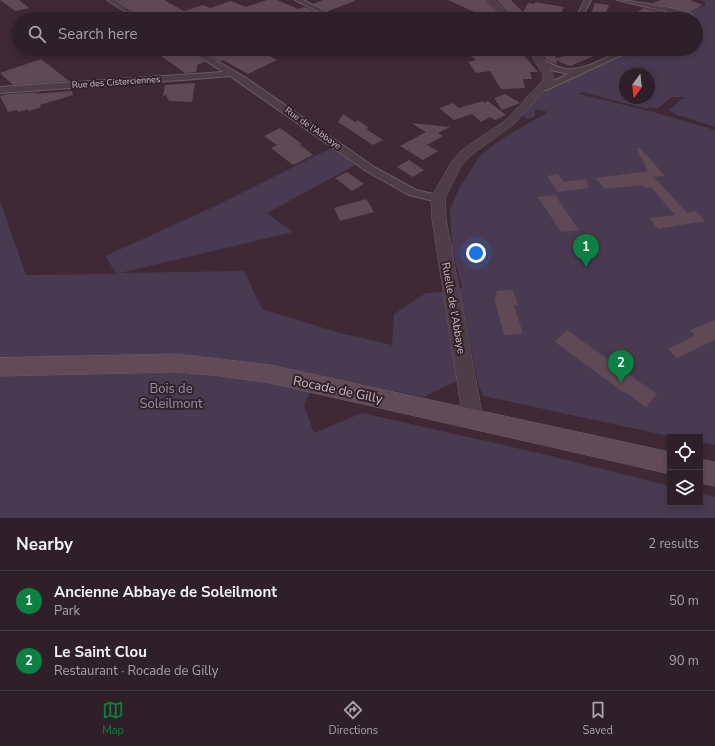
<!DOCTYPE html>
<meta charset="utf-8">
<style>
:root{--surface:#2e1f28;--page:#3a2c34;--text:#f1f3f6;--muted:#a7a2a8;--line:#493d45;--accent:#0b8043}
body{margin:0;font-family:"Nunito Sans",sans-serif;background:var(--page);color:var(--text)}
.controls{position:absolute;right:12px;bottom:12px;display:grid;overflow:hidden;border-radius:0px;box-shadow:0 2px 6px #0003}
.controls button{width:36px;height:36px;display:grid;place-items:center;padding:0;border:0;border-bottom:1px solid var(--line);background:var(--surface);color:var(--text);font:20px sans-serif}
.compass{position:absolute;left:619px;top:68px;width:36px;height:36px;border-radius:50%;background:var(--surface);box-shadow:0 2px 6px #0003;rotate:195deg}
.you{position:absolute;left:476px;top:253px;width:14px;height:14px;margin:-10px;border:3px solid #fff;border-radius:50%;background:#1a73e8;box-shadow:0 0 0 6px #1a73e833}
.badge{display:grid;place-items:center;width:26px;height:26px;border-radius:50%;background:var(--accent);color:#fff;font-size:13px;font-weight:700}
.pin{position:absolute;translate:-50% -33px;filter:drop-shadow(0 1px 2px #0008)}
.pin::after{content:'';position:absolute;top:21px;width:14px;height:12px;background:inherit;clip-path:polygon(0 0,100% 0,50% 100%)}
.list{margin:0;padding:0;list-style:none}
h2{display:flex;justify-content:space-between;align-items:center;height:52px;margin:0;padding:0 16px;font-size:17px}
h2 small{font-size:13px;font-weight:400;color:var(--muted)}
.list li{display:grid;grid-template-columns:26px 1fr auto;gap:12px;align-items:center;box-sizing:border-box;height:60px;padding:0 16px;border-top:1px solid var(--line)}
.list b{display:block;font-size:15px;white-space:nowrap}
.list p{margin:0;font-size:13px;white-space:nowrap;color:var(--muted)}
.list em{font-size:13px;font-style:normal;color:var(--muted)}
.icon{flex:none;width:22px;height:22px;fill:none;stroke:currentColor;stroke-width:2;stroke-linecap:round;stroke-linejoin:round}
.map{position:relative;flex:none;width:715px;height:518px;overflow:hidden}
.search{position:absolute;background:var(--surface);box-shadow:0 2px 6px #0003;left:12px;right:12px;top:12px;height:44px;display:flex;align-items:center;gap:10px;box-sizing:border-box;padding:0 14px;border-radius:22px;color:var(--muted);font-size:15px}
.sheet{height:172px;background:var(--surface)}
nav{display:flex;justify-content:space-around;align-items:center;box-sizing:border-box;height:56px;border-top:1px solid var(--line);background:var(--surface);font-size:11px;color:var(--muted)}
nav a{display:grid;justify-items:center;gap:2px}
nav .on{color:var(--accent)}
.map>svg:first-child{display:block}
</style>
<div class="map">
<svg width="715" height="518" viewBox="0 0 715 518">
<rect width="100%" height="100%" fill="#3e2935"/>
<!-- green -->
<g fill="#4a3a51" fill-rule="evenodd">
<path d="M 699,0 L 715,0 L 715,127 L 675,114 L 669,110 L 684,97 L 671,97 L 657,109 L 648,107 L 648,109 L 582,92 L 579,94 L 653,112 L 715,130 L 715,445 L 700,442 L 700,437 L 673,437 L 484,396 L 479,387 L 459,290 L 462,287 L 452,250 L 450,209 L 460,187 L 480,156 L 500,140 L 548,112 L 535,109 L 535,117 L 527,119 L 523,115 L 526,109 L 545,90 L 636,49 L 696,49 L 696,21 L 698,19 L 686,12 L 705,5 L 705,2 ZM 625,74 L 649,74 L 649,98 L 625,98 Z"/>
<polygon points="331,148 355,165 267,213 293,232 120,273 244,271 262,309 340,333 392,345 394,314 426,293 445,292 457,381 424,397 318,376 304,405 314,433 362,413 547,455 670,486 670,503 700,503 700,493 715,497 715,518 0,518 0,201 26,275 117,274 105,256 209,209"/>
</g>
<!-- building -->
<g fill="#5f4954">
<polygon points="0,0 19,0 29,8 15,11"/>
<polygon points="118,0 164,0 184,11 203,5 210,8 231,1 246,7 267,0 277,0 298,9 305,7 321,14 314,17 319,19 266,19 263,18 259,19 250,15 239,19 146,19"/>
<polygon points="323,0 355,0 355,1 328,11 313,4"/>
<polygon points="448,0 485,0 502,19 490,19"/>
<polygon points="497,0 511,0 523,12 528,3 534,4 535,2 564,7 558,19 514,19"/>
<polygon points="661,0 690,0 702,5 690,12 652,3"/>
<polygon points="595,3 609,5 604,19 589,19"/>
<polygon points="643,8 683,17 679,19 628,19"/>
<polygon points="124,12 134,19 110,19 110,17"/>
<polygon points="151,49 187,49 205,62 197,65 196,72 185,73"/>
<polygon points="200,49 256,49 277,60 248,74 223,60 220,61"/>
<polygon points="502,49 527,49 530,55 521,52 538,72 530,72 532,79 523,79 525,88 501,89 490,71 476,73 468,62 476,60 471,56"/>
<polygon points="540,49 555,50 556,58 597,49 599,54 570,66 556,60 557,64 546,60"/>
<polygon points="41,59 69,81 13,85 0,73"/>
<polygon points="195,83 192,102 169,101 166,95 163,96 165,85"/>
<polygon points="72,91 73,95 40,105 41,107 29,111 28,109 18,112 17,110 8,112 0,96 8,94 40,92 34,94"/>
<polygon points="505,94 520,103 502,110 494,98"/>
<polygon points="483,101 484,103 488,101 506,115 495,120 490,117 481,122 472,114 454,120 439,108 453,103 459,108"/>
<polygon points="343,114 355,122 358,120 369,128 366,129 383,140 373,145 338,122"/>
<polygon points="411,123 450,127 438,133 443,136 427,145 438,151 423,160 400,146 426,132"/>
<polygon points="280,128 302,144 300,145 313,155 293,165 271,148 277,145 264,136"/>
<polygon points="639,147 665,176 654,177 687,213 696,211 705,221 658,229 649,218 675,215 651,187 646,188 643,185 605,189 595,178 648,171 637,149"/>
<polygon points="409,160 424,170 413,177 397,167"/>
<polygon points="347,172 364,184 352,191 335,178"/>
<polygon points="558,174 564,182 587,179 588,188 558,192 547,176"/>
<polygon points="555,195 579,230 561,232 538,197"/>
<polygon points="366,199 374,212 340,221 334,208"/>
<polygon points="513,290 518,305 514,305 523,334 504,335 494,297 497,297 496,291"/>
<polygon points="715,320 715,340 677,358 668,349 695,335 690,330"/>
<polygon points="567,330 641,383 657,394 646,407 625,392 623,392 555,342"/>
</g>
<g fill="none" stroke-linecap="round" stroke-linejoin="round">
<defs>
<g id="minor">
<polygon points="107,0 115,0 145,19 137,19"/>
<polygon points="295,0 303,0 327,12 322,13"/>
<polygon points="585,0 591,0 581,19 575,19"/>
<path d="M 617,0 C 628,0 683,9 691,14 C 693,15 694,18 695,19 L 688,19 L 686,16 Z"/>
<polygon points="188,49 197,49 246,78 374,167 416,190 442,196 443,198 442,200 438,202 409,195 366,171 230,76 196,79 0,93 0,87 223,72"/>
<path d="M 625,49 L 635,49 L 546,90 L 540,90 L 539,88 L 568,74 L 551,70 L 538,64 L 538,60 C 546,59 554,67 562,68 C 583,73 605,57 625,49 Z"/>
</g>
<g id="tertiary">
<polygon points="486,0 495,0 513,19 504,19"/>
<polygon points="528,49 538,49 553,75 553,81 514,124 470,156 461,166 445,198 446,219 483,419 480,425 473,428 466,425 463,419 432,219 431,198 452,161 462,150 506,120 543,80 543,75"/>
</g>
<g id="secondary">
<polygon points="177,354 270,365 670,452 670,474 270,383 221,376 177,372 0,376 0,358"/>
<polygon points="700,459 715,462 715,486 700,483"/>
</g>
</defs>
<!-- minor casing -->
<use href="#minor" stroke="#6c5b64" stroke-width="2"/>
<!-- tertiary casing -->
<use href="#tertiary" stroke="#6c5b64" stroke-width="1"/>
<!-- secondary casing -->
<use href="#secondary" stroke="#6c5b64" stroke-width="1"/>
<!-- minor -->
<use href="#minor" fill="#4e3d46" fill-rule="evenodd"/>
<!-- tertiary -->
<use href="#tertiary" fill="#4e3d46" fill-rule="evenodd"/>
<!-- secondary -->
<use href="#secondary" fill="#614b56" fill-rule="evenodd"/>
</g>
<g text-anchor="middle" stroke-width="4" stroke-linejoin="round" paint-order="stroke">
<!-- far-street labels -->
<g font-size="9" fill="#c9b9c1" stroke="#34222b">
<text transform="translate(116 82) rotate(-4)" y="3">Rue des Cisterciennes</text>
<text transform="translate(313 128) rotate(35)" y="3">Rue de l'Abbaye</text>
</g>
<!-- street labels -->
<g font-size="11" fill="#c9b9c1" stroke="#34222b">
<text transform="translate(454 308) rotate(80)" y="4">Ruelle de l'Abbaye</text>
</g>
<!-- near-park labels -->
<g font-size="13" fill="#9390ac" stroke="#34222b">
<text x="171" y="393">Bois de<tspan x="171" dy="15">Soleilmont</tspan></text>
</g>
<!-- near-street labels -->
<g font-size="13" fill="#c9b9c1" stroke="#34222b">
<text transform="translate(338 389) rotate(12)" y="5">Rocade de Gilly</text>
</g>
</g>
</svg>
<div class="controls">
<button><svg class="icon" aria-label="locate" viewBox="0 0 24 24"><circle cx="12" cy="12" r="6"/><path d="M12 2v4M12 18v4M2 12h4M18 12h4"/></svg></button>
<button><svg class="icon" aria-label="layers" viewBox="0 0 24 24"><path d="M12 4l9 5-9 5-9-5zM3 14l9 5 9-5"/></svg></button>
</div>
<svg class="compass" viewBox="-18 -18 36 36"><path d="M0-13l5 13h-10z" fill="#e53935"/><path d="M0 13l5-13h-10z" fill="#a7a2a8"/></svg>
<div class="you"></div>
<div class="pin badge" style="left:586px;top:267px">1</div>
<div class="pin badge" style="left:621px;top:383px">2</div>
<div class="search"><svg class="icon" aria-label="search" viewBox="0 0 24 24"><circle cx="10" cy="10" r="6"/><path d="M15 15l6 6"/></svg>Search here</div>
</div>
<section class="sheet">
<h2>Nearby<small>2 results</small></h2>
<ul class="list">
<li><span class="badge">1</span><div><b>Ancienne Abbaye de Soleilmont</b><p>Park</p></div><em>50 m</em></li>
<li><span class="badge">2</span><div><b>Le Saint Clou</b><p>Restaurant · Rocade de Gilly</p></div><em>90 m</em></li>
</ul>
</section>
<nav>
<a class="on"><svg class="icon" aria-label="map" viewBox="0 0 24 24"><path d="M3 6l6-2 6 2 6-2v14l-6 2-6-2-6 2zM9 4v14M15 6v14"/></svg>Map</a>
<a><svg class="icon" aria-label="directions" viewBox="0 0 24 24"><path d="M12 3l9 9-9 9-9-9zM9 14v-3h6M13 9l2 2-2 2"/></svg>Directions</a>
<a><svg class="icon" aria-label="saved" viewBox="0 0 24 24"><path d="M7 4h10v16l-5-4-5 4z"/></svg>Saved</a>
</nav>
